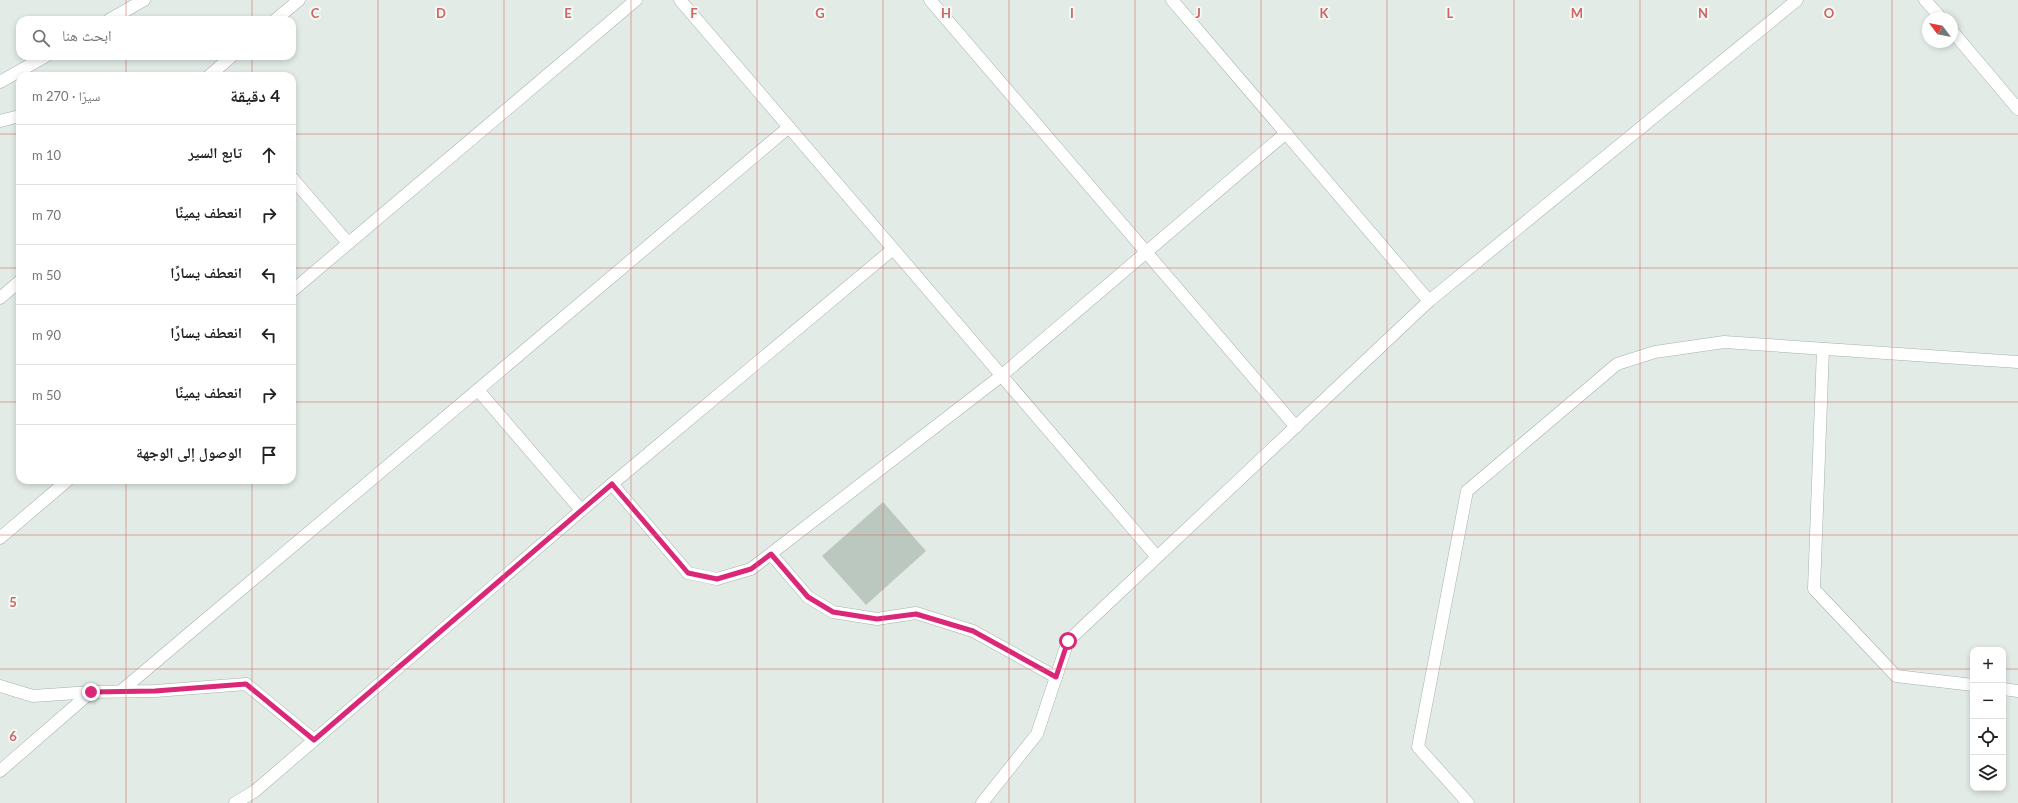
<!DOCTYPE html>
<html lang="ar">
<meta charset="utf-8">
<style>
:root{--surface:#fff;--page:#f6f6f6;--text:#222;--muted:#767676;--line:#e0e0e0}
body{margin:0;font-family:Lato,"Noto Naskh Arabic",sans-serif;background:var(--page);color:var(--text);direction:rtl}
.controls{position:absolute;right:12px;bottom:12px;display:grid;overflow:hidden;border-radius:8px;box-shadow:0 2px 6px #0003}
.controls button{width:36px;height:36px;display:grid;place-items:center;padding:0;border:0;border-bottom:1px solid var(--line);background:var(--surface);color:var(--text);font:20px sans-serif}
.compass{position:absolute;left:1922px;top:12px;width:36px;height:36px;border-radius:50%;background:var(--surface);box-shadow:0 2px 6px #0003;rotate:302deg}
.stop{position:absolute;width:12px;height:12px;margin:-9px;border:3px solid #db2777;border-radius:50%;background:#fff}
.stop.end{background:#db2777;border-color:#fff;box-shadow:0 1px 4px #0008}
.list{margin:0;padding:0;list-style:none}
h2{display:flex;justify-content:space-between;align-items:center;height:52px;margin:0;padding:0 16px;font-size:17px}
h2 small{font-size:13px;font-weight:400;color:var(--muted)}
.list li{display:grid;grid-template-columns:26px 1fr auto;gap:12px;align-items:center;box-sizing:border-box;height:60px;padding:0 16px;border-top:1px solid var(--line)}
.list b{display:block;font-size:15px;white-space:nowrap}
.list em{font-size:13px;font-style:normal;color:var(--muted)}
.icon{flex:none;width:22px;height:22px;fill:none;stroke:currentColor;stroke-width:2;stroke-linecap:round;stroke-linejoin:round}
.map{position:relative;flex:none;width:2018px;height:803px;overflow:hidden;direction:ltr}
.search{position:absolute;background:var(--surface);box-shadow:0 2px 6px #0003;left:16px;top:16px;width:280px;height:44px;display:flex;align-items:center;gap:10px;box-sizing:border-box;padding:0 14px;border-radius:12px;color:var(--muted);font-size:15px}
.panel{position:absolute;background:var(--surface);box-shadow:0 2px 6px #0003;left:16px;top:72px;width:280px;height:412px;border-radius:12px;direction:rtl}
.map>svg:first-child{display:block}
</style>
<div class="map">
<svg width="2018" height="803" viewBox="0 0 2018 803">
<rect width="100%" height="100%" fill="#e2ebe5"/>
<!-- building -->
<polygon fill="#bbc8c0" points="883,502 926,551 866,605 822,556"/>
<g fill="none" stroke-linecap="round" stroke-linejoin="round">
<defs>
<g id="minor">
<polyline points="680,0 1157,557"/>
<polyline points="930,0 1296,427"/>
<polyline points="1172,0 1429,301"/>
<polyline points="1925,0 1941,18"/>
<polyline points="109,20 144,0"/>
<polyline points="275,20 299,0"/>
<polyline points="1952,31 2018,109"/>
<polyline points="209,76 232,56"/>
<polyline points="0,82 46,56"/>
<polyline points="0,121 20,116"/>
<polyline points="292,178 348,243"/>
<polyline points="292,291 636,0"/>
<polyline points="0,298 20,281"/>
<polyline points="1823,349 1814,589 1896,676 1973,685"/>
<polyline points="478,390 581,510"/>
<polyline points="612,484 688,573 717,579 751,569 1001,376 1286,133"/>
<polyline points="0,538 68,480"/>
<polyline points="771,554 808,597 833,612 877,619 916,613 973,631 1056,677"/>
<polyline points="0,686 33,696 91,692"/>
<polyline points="2003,689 2018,691"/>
<polyline points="121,691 789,127"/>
<polyline points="0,771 91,692 155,691 246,684 314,740"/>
<polyline points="235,803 255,791 612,484 893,249"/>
<polyline points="982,803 1037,734 1068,641 1429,301 1797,0"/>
<polyline points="1468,803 1418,747 1467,491 1617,364 1655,352 1724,342 2018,362"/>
</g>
</defs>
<!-- minor casing -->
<use href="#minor" stroke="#a6b2ab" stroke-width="13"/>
<!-- minor -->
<use href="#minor" stroke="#fff" stroke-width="12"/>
</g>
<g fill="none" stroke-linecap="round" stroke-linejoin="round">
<!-- route -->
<polyline stroke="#db2777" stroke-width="5" points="91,692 155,691 246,684 314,740 612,484 688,573 717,579 751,569 771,554 808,597 833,612 877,619 916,614 973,631 1056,677 1068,641"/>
</g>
<!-- grid -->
<path fill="none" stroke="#ce6665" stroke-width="1" stroke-opacity="0.55" d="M 126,0 L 126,20M 252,0 L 252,20M 378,0 L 378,803M 504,0 L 504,803M 631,0 L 631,803M 757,0 L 757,803M 883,0 L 883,803M 1009,0 L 1009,803M 1135,0 L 1135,803M 1261,0 L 1261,803M 1387,0 L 1387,803M 1514,0 L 1514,803M 1640,0 L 1640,803M 1766,0 L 1766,803M 1892,0 L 1892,803M 126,56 L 126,76M 252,56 L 252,76M 0,134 L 20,134M 292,134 L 2018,134M 0,268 L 20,268M 292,268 L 2018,268M 0,402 L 20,402M 292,402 L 2018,402M 126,480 L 126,803M 252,480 L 252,803M 0,535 L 2018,535M 0,669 L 1973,669M 2003,669 L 2018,669"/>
<g font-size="13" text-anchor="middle" font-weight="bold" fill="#ce6665" stroke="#f3f8f4" stroke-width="4" stroke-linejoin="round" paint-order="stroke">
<text x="315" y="18">C</text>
<text x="441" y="18">D</text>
<text x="568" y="18">E</text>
<text x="694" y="18">F</text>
<text x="820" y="18">G</text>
<text x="946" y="18">H</text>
<text x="1072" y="18">I</text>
<text x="1198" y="18">J</text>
<text x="1324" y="18">K</text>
<text x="1450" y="18">L</text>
<text x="1577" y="18">M</text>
<text x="1703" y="18">N</text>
<text x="1829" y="18">O</text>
<text x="13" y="607">5</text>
<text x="13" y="741">6</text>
</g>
</svg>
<div class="controls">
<button>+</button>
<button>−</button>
<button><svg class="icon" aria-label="locate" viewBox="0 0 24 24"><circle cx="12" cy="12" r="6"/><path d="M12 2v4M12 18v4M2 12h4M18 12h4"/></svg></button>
<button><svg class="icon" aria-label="layers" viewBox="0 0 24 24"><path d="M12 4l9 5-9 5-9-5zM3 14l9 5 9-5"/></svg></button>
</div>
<svg class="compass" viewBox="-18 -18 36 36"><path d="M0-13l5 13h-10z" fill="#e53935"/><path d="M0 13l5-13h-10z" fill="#767676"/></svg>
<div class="stop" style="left:1068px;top:641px"></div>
<div class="stop end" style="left:91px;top:692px"></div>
<div class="search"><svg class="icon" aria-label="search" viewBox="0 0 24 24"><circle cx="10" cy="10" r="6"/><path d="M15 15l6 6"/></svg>ابحث هنا</div>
<section class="panel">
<h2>4 دقيقة<small>سيرًا · 270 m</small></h2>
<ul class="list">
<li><svg class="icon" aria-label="ahead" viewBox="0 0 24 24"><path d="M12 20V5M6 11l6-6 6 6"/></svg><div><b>تابع السير</b></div><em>10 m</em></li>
<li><svg class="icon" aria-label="right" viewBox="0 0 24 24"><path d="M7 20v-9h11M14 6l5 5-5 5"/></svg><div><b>انعطف يمينًا</b></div><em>70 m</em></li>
<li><svg class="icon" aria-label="left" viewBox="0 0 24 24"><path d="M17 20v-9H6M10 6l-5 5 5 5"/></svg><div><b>انعطف يسارًا</b></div><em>50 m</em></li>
<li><svg class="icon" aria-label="left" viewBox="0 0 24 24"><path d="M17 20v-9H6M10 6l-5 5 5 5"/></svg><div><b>انعطف يسارًا</b></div><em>90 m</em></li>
<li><svg class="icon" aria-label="right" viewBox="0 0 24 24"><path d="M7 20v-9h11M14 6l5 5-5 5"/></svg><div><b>انعطف يمينًا</b></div><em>50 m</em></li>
<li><svg class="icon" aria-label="arrive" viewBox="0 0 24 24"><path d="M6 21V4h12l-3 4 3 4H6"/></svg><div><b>الوصول إلى الوجهة</b></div></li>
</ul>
</section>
</div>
